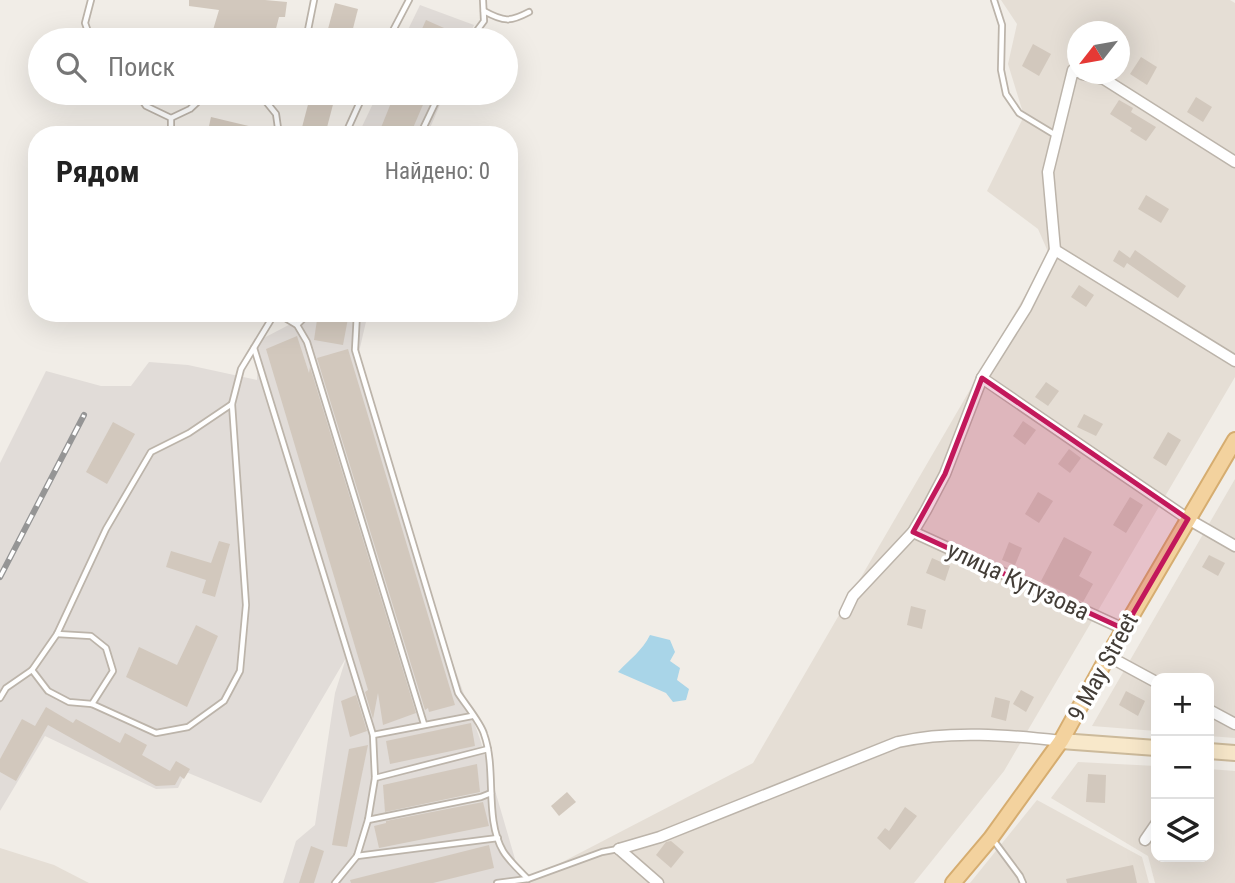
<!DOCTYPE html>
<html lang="ru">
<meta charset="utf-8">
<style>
:root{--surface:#fff;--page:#f6f6f6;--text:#222;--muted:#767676;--line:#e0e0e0}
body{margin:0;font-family:"Roboto Condensed",sans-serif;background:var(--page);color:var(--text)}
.controls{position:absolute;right:21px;bottom:21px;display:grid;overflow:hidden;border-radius:14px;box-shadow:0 7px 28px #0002}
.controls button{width:63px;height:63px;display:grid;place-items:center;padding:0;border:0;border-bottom:2px solid var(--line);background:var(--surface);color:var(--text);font:35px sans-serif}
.compass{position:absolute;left:1067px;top:21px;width:63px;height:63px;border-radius:50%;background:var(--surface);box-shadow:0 7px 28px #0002;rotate:239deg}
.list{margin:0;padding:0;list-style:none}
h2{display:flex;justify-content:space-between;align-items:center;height:91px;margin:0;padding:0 28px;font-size:30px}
h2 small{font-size:23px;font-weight:400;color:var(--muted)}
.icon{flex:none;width:38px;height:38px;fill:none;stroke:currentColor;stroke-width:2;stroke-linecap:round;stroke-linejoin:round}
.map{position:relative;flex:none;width:1235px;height:883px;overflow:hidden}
.search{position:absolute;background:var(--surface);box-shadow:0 7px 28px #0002;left:28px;top:28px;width:490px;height:77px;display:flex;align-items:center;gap:18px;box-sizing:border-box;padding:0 24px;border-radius:38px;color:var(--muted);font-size:26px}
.panel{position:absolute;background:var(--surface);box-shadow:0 7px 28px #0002;left:28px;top:126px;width:490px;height:196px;border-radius:28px}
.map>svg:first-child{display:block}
</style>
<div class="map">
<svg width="1235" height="883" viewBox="0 0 1235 883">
<rect width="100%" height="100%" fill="#f1ede7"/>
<!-- residential -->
<g fill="#e5ded5" fill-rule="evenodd">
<path d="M 1001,0 L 1230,0 L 1235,3 L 1235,377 L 1004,771 L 914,883 L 522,883 L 753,763 L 1049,254 L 1038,229 L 987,191 L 1024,116 L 1008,64 L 1017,24 ZM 1078,32 L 1120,32 L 1120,74 L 1078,74 Z"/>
<polygon points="1235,479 1235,738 1209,736 1209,678 1156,678 1156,731 1092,726"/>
<polygon points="1078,762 1156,766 1156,857 1209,857 1209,769 1235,771 1235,883 1155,883 1148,856 1051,798"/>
<polygon points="1037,800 1142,857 1149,883 970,883"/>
<polygon points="0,848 54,865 89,883 0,883"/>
</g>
<!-- industrial -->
<g fill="#e1dcd8">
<polygon points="420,5 474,25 467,40 403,40"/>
<polygon points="378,93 445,93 427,135 358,135"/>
<polygon points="305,313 368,313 359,352 432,605 480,739 522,883 283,883 296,841 315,825 335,693 346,658 261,803 186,772 178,788 156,789 45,736 0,811 0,463 46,371 101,386 131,386 149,362 188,365 257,380 258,341 304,317"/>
</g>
<!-- water -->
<path fill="#a9d5e8" d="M 650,635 L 670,640 L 675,652 L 670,661 L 680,668 L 677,680 L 689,689 L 686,700 L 673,702 L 666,693 L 618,672 C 630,659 642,651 650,635 Z"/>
<!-- building -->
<g fill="#d2c8bd">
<polygon points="189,0 265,0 287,2 285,17 279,17 273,40 253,40 213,30 219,10 189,6"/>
<polygon points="335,3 358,9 350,40 325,40"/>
<polygon points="426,20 453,32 450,40 417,40"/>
<polygon points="1033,44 1051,54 1039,76 1022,66"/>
<polygon points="1141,57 1157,67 1147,85 1130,74"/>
<polygon points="311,93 336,93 325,135 300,135"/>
<polygon points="395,93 428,93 410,135 378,135"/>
<polygon points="1196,97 1212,107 1203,122 1187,112"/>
<polygon points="1119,100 1133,108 1131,112 1156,127 1146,141 1130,131 1132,128 1110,114"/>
<polygon points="211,117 269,131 269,135 207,135"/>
<polygon points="1146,195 1169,209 1161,223 1138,209"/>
<polygon points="1119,250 1130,258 1135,250 1186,286 1178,298 1127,263 1124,268 1113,261"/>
<polygon points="1079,285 1094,295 1086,307 1071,297"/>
<polygon points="318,313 349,313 343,345 314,340"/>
<polygon points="297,336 309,373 310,367 416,713 383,725 378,693 373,719 365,692 368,690 266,349"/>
<polygon points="348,349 455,705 429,712 428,708 425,710 317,358"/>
<polygon points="1046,382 1059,391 1048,406 1035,397"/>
<polygon points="1084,414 1103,424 1096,436 1077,427"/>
<polygon points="1023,421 1036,430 1025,445 1013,436"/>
<polygon points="113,422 135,434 107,484 86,472"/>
<polygon points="1168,432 1181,440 1166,466 1153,458"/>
<polygon points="1069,449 1081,458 1070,473 1058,464"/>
<polygon points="1038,492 1053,501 1039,523 1025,514"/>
<polygon points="1130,497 1143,505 1126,533 1113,525"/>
<polygon points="1064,537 1092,552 1079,576 1093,584 1083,602 1041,581"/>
<polygon points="219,541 230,544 215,597 202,593 206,580 166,567 171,551 211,563"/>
<polygon points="1009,542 1022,548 1015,565 1002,560"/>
<polygon points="1209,555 1225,563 1218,576 1202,567"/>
<polygon points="932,558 950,566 945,581 926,573"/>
<polygon points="911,606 926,610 922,629 907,625"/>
<polygon points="196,625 218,636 187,707 126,677 139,647 177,665"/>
<polygon points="1021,690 1034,697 1026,712 1013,704"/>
<polygon points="1126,691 1145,701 1138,716 1119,705"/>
<polygon points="356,695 367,731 350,737 341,701"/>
<polygon points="995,697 1010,701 1006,721 991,717"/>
<polygon points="46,707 73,723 76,719 120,743 125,733 147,745 142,755 170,771 176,761 190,769 184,779 180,776 175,785 156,786 48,725 16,781 0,772 0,759 22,719 35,726"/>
<polygon points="471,723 475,746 390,764 386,741"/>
<polygon points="368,745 347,847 332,845 349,749"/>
<polygon points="477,764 480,792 385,812 383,785"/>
<polygon points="1088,774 1106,775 1105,803 1086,802"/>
<polygon points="567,792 576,802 559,816 551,806"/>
<polygon points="483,802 489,826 379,848 374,826 386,823 386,821"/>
<polygon points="905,807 917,816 890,850 877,838 885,828 889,831"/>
<polygon points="671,841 684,852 671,868 656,855 666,842"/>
<polygon points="489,845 494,868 433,883 351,883 350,880"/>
<polygon points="311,846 324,851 314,883 299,883"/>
<polygon points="1133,865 1137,883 1067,883 1066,879"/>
</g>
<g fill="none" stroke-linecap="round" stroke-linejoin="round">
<defs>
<g id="lane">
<polyline points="91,0 85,23 91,40"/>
<polyline points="994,0 1002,25 1001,70 1006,94 1019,113 1057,136"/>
<path d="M 484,11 C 504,22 510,22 529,12"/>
<polyline points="306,40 314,0"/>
<polyline points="388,40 409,0"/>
<polyline points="470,40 484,21 483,0"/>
<polyline points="137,93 146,106 171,118 190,109 207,93"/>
<polyline points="259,93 276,114 279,135"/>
<polyline points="171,135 171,118"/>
<polyline points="345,135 364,93"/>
<polyline points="420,135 440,93"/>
<polyline points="277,313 297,325 307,342 424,724"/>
<path d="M 357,313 L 355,350 L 458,693 C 465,704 481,723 484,734 C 497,770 484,818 503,851 C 509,861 520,871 528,879"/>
<polyline points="297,325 309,313"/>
<polyline points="254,348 373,735 375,778 368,820 357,856 335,883"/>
<polyline points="57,634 91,636 106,648 113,671 92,704"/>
<polyline points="32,670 48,691 69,702 92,704 156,733 188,727 224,701 240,671 246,605 232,404"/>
<polyline points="0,698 6,688 32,670 57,634 106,529 151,452 189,433 232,404 241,369 275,313"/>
<polyline points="373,735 472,716"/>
<polyline points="375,778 488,749"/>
<polyline points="368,820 481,797 491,793"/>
<polyline points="994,841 1020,876 1023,883"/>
<polyline points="357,856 498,838"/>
<polyline points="497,883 528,879 602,852 618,849"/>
</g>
<g id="street">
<polyline points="1082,74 1104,79 1235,162"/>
<polyline points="1055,250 1235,361"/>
<polyline points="982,378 1188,519 1235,546"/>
<polyline points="913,532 1124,629"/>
<polyline points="845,613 853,596 913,532 926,510 945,474 982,378 1026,308 1055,250 1048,172 1073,70 1078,72"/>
<polyline points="1108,656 1156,682"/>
<polyline points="1209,710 1235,724"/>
<polyline points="1145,840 1156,824"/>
<path d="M 619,849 L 660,837 L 898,742 C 950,730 1009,735 1061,741"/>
<polyline points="619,849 658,883"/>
</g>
<g id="secondary">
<polyline points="1061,741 1156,748"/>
<polyline points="1209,751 1235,753"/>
</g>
<polyline id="primary" points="953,883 991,838 1061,741 1108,656 1235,440"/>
</defs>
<!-- lane casing -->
<use href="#lane" stroke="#bcb4aa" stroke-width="8"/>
<!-- street casing -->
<use href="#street" stroke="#bcb4aa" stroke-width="13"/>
<!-- secondary casing -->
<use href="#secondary" stroke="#ccba9b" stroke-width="18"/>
<!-- primary casing -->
<use href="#primary" stroke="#d6ad70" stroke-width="18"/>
<!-- lane -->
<use href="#lane" stroke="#fff" stroke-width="4.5"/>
<!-- street -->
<use href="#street" stroke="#fff" stroke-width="10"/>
<!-- secondary -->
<use href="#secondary" stroke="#f8e8ca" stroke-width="14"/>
<!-- primary -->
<use href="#primary" stroke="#f3d29e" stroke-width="14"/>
<defs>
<polyline id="rail" points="0,577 84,415"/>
</defs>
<!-- rail casing -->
<use href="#rail" stroke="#959595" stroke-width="6"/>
<!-- rail -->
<use href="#rail" stroke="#fff" stroke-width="3.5" stroke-dasharray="10" stroke-linecap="butt"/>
</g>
<!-- marked area -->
<path fill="#c2185b" fill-opacity="0.2" stroke="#c2185b" stroke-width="5" stroke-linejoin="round" d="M 982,378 L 1188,519 L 1124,629 L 913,532 L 945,474 Z"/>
<g text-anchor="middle" stroke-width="7" stroke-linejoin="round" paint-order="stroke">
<!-- street labels -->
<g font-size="24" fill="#433d37" stroke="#fff">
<text transform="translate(1018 581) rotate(25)" y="8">улица Кутузова</text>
<text transform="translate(1103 667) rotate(-61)" y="8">9 May Street</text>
</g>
</g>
</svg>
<div class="controls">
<button>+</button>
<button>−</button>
<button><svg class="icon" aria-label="layers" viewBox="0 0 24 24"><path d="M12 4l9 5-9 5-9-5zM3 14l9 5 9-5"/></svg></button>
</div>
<svg class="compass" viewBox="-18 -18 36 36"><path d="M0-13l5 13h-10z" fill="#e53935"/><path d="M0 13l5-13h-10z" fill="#767676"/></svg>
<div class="search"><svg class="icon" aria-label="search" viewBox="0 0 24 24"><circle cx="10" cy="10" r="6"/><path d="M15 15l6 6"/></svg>Поиск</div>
<section class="panel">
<h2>Рядом<small>Найдено: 0</small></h2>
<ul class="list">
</ul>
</section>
</div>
